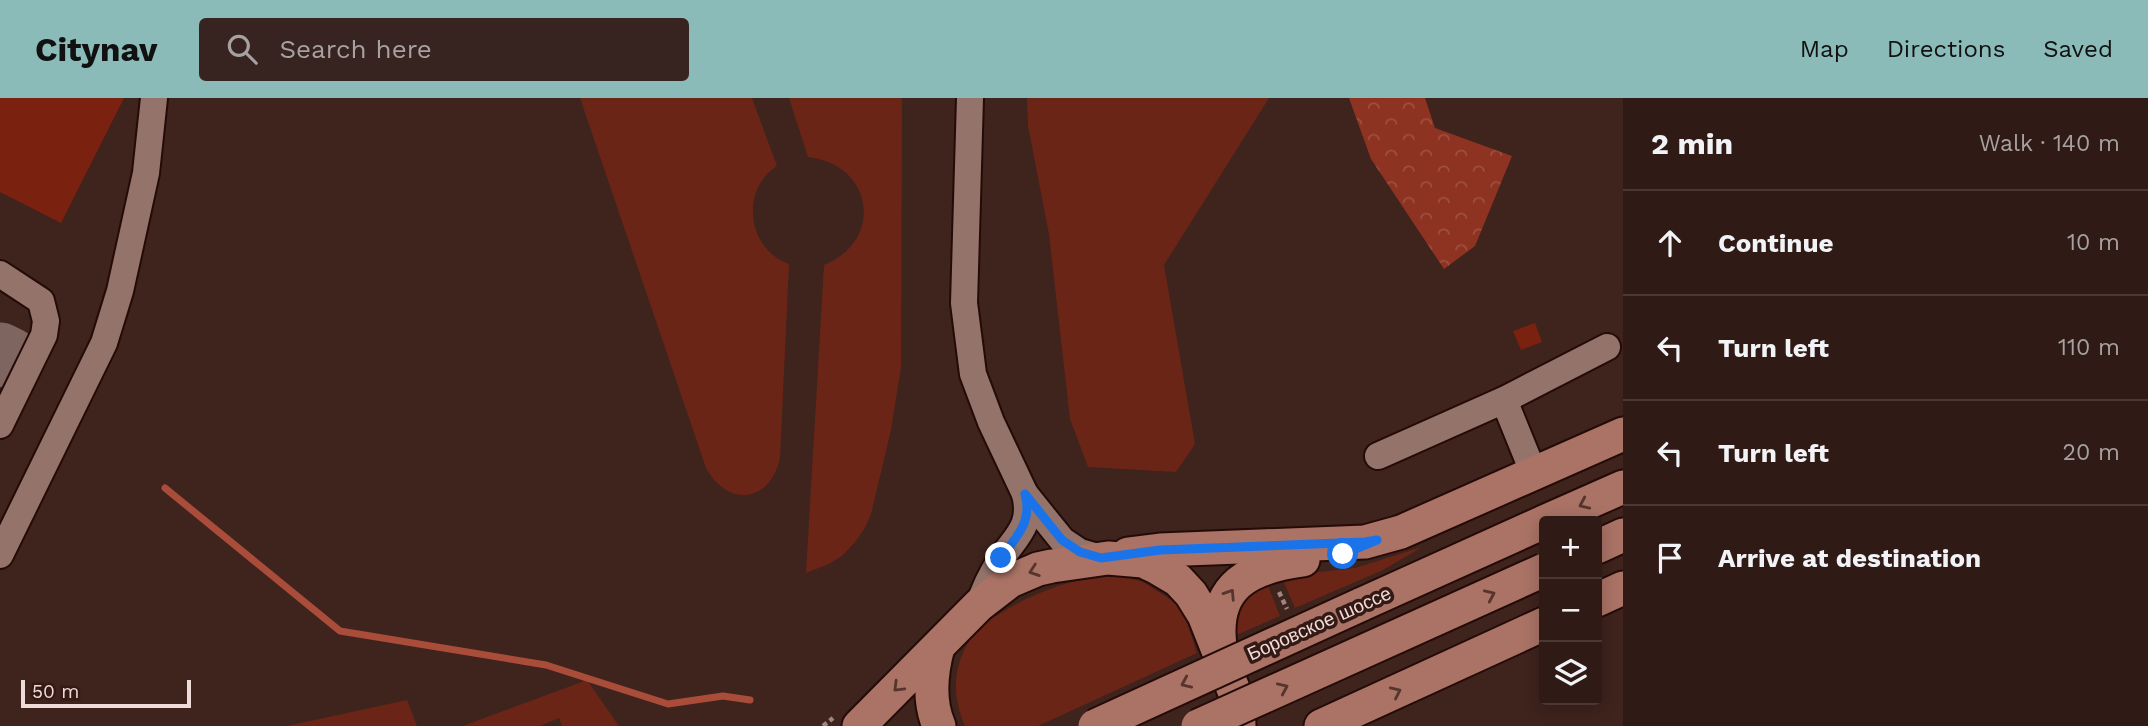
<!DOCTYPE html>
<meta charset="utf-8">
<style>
:root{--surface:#2f1a16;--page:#37231f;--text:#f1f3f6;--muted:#a7a1a1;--line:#4a3835;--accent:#8bbbb9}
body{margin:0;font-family:"Work Sans",sans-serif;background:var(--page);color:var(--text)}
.controls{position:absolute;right:21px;bottom:21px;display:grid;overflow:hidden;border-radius:7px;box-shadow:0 4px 18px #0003}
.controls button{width:63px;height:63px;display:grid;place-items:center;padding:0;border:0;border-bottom:2px solid var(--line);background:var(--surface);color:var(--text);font:35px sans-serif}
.scale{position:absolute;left:21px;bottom:18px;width:170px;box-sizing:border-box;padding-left:7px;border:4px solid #efdbd7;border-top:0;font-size:19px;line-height:24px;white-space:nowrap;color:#efdbd7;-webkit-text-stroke:5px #341914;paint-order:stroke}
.stop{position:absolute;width:21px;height:21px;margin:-16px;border:5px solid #1a73e8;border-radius:50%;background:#fff}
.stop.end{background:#1a73e8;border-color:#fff;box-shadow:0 2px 7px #0008}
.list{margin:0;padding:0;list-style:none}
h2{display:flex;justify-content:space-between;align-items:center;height:91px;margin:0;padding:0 28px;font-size:30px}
h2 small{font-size:23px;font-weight:400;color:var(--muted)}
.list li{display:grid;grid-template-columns:46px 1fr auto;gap:21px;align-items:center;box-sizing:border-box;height:105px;padding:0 28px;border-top:2px solid var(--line)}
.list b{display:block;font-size:26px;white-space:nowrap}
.list em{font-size:23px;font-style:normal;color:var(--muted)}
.icon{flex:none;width:38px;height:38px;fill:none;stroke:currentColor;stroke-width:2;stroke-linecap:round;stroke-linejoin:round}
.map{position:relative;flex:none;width:1623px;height:628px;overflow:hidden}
header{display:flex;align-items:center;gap:42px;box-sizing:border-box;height:98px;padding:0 35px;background:var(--accent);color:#111}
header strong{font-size:33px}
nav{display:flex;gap:38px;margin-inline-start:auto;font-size:24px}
.search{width:490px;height:63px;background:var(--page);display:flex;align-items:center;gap:18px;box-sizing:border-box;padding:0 24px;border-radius:7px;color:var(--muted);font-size:26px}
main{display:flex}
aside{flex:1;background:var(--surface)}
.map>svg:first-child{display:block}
</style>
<header>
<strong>Citynav</strong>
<div class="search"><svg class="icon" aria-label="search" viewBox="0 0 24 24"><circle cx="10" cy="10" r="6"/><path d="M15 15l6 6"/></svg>Search here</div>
<nav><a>Map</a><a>Directions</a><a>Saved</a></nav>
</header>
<main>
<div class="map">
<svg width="1623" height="628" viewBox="0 0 1623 628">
<defs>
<pattern id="forest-crowns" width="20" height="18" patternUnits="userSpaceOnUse" patternTransform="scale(1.75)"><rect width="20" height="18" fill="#8e3321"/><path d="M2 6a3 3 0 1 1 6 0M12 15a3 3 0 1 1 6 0" fill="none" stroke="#9e5040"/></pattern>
</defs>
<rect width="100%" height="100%" fill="#3f231d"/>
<!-- grass -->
<g fill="#6b2517">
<path d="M 580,0 L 752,0 L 777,68 C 739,92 748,152 789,166 L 780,360 C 770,405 728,410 706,370 Z"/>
<path d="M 789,0 L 902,0 L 901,269 L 891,332 L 871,416 L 865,430 L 855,444 L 843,457 L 829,466 L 806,475 L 824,167 C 885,142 873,66 808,59 Z"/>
<polygon points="1027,0 1269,0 1164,167 1195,346 1176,374 1088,369 1070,321 1049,136 1028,28"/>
<polygon points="1422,449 1383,472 1295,510 1282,480 1292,477 1355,470"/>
<path d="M 1102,478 L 1125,479 L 1143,484 L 1176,505 L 1185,519 L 1197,555 L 1038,628 L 965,628 C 949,592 954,556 982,527 C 987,522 995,519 1001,515 C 1031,496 1066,483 1102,478 Z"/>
<polygon points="1265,480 1280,518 1234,538 1239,496"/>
<polygon points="587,582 619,628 562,628 559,620 540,628 463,628"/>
<polygon points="407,602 417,628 287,628"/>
</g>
<!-- forest -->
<polygon fill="url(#forest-crowns)" points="1349,0 1425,0 1435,30 1512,58 1475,148 1444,171 1371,61"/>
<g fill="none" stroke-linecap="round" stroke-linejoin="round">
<!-- stream -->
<polyline stroke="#a94c39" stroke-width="7" points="165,390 340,533 546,567 668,606 723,598 750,602"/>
<!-- taxiway -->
<polyline stroke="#7e6560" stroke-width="61" points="0,255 10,260"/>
</g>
<!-- building -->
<g fill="#7b210f">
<polygon points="0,0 124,0 61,125 0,94"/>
<polygon points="1535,225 1542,244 1521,252 1513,233"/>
</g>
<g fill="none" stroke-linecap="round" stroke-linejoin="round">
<defs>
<g id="minor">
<polyline points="970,0 964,205 973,276 991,324 1025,396 1062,442 1080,454 1101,460"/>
<polyline points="0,176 41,203 46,223 44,237 0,327"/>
<polyline points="1504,302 1534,376"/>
<polyline points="1378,358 1504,302 1607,249"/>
<polyline points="0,457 104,245 120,193 146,75 154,0"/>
<path d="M 979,507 C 984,491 992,475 1001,461 C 1016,438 1033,428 1025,396"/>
</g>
<g id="major">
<polyline points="1546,423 1623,389"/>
<polyline points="1597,449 1623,437"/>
<polyline points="1128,456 1160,452 1365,444 1401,434 1623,336"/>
<polyline points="1597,502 1623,490"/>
<polyline points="1360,507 1544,424"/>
<path d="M 1220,548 C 1212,487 1250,469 1303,462"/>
<path d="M 938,549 C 931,575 928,603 939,628"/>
<polyline points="859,628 979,507 1010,483 1038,471 1052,468 1108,460 1143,463 1156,469 1178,482 1191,496 1204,517 1238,603 1239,628"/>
<polyline points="1321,628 1544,526"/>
</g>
</defs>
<!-- minor casing -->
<use href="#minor" stroke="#240b07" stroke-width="30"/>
<!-- major casing -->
<use href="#major" stroke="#240b07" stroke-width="37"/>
<!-- path -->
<g stroke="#9d8580" stroke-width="4.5" stroke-dasharray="5 3.5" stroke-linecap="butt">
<polyline points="1279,494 1287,511"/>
<polyline points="823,628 833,620"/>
</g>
<!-- minor -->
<use href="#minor" stroke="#94736b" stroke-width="26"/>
<!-- major -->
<use href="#major" stroke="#aa7366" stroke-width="33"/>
<defs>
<g id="major-bridge">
<polyline points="1095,628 1360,507"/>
<polyline points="1198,628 1544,472"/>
</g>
</defs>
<!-- major-bridge casing -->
<use href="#major-bridge" stroke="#240b07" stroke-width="37" stroke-linecap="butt"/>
<!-- major-bridge -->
<use href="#major-bridge" stroke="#aa7366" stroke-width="33"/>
</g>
<!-- one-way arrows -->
<defs><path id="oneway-chevron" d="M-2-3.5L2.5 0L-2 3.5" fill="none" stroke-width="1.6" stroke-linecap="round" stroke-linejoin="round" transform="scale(1.75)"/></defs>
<g stroke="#57342d">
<use href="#oneway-chevron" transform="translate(1584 406) rotate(156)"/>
<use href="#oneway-chevron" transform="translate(1034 473) rotate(161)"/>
<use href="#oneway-chevron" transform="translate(1230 496) rotate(-57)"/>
<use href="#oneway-chevron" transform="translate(1490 497) rotate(-24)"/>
<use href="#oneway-chevron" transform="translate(1186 585) rotate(156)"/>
<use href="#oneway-chevron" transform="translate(898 589) rotate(135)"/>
<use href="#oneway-chevron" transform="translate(1283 590) rotate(-24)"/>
<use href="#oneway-chevron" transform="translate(1396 594) rotate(-25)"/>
</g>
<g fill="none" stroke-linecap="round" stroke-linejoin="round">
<!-- route -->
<path stroke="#1a73e8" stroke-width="9" d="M 1001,460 C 1016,439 1033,424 1025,396 L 1062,442 L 1080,454 L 1101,460 L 1160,452 L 1365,444 L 1377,442 L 1343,456"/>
</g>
<g text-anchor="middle" stroke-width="7" stroke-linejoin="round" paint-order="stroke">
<!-- street labels -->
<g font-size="19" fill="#efdbd7" stroke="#341914">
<text transform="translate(1319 525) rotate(-24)" y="7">Боровское шоссе</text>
</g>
</g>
</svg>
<div class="controls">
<button>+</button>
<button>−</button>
<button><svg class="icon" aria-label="layers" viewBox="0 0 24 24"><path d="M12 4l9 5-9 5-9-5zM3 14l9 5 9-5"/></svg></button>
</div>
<div class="scale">50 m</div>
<div class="stop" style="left:1343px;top:456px"></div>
<div class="stop end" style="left:1001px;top:460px"></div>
</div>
<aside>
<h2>2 min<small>Walk · 140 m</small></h2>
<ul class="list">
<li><svg class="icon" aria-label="ahead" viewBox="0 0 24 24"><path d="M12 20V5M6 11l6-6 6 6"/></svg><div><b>Continue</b></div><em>10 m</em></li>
<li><svg class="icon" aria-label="left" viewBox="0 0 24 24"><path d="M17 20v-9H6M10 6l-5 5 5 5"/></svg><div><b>Turn left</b></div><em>110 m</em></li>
<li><svg class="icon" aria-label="left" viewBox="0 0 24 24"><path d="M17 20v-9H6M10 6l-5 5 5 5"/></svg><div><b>Turn left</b></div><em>20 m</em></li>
<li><svg class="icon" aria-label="arrive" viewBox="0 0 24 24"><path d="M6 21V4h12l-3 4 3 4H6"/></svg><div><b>Arrive at destination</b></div></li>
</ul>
</aside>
</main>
